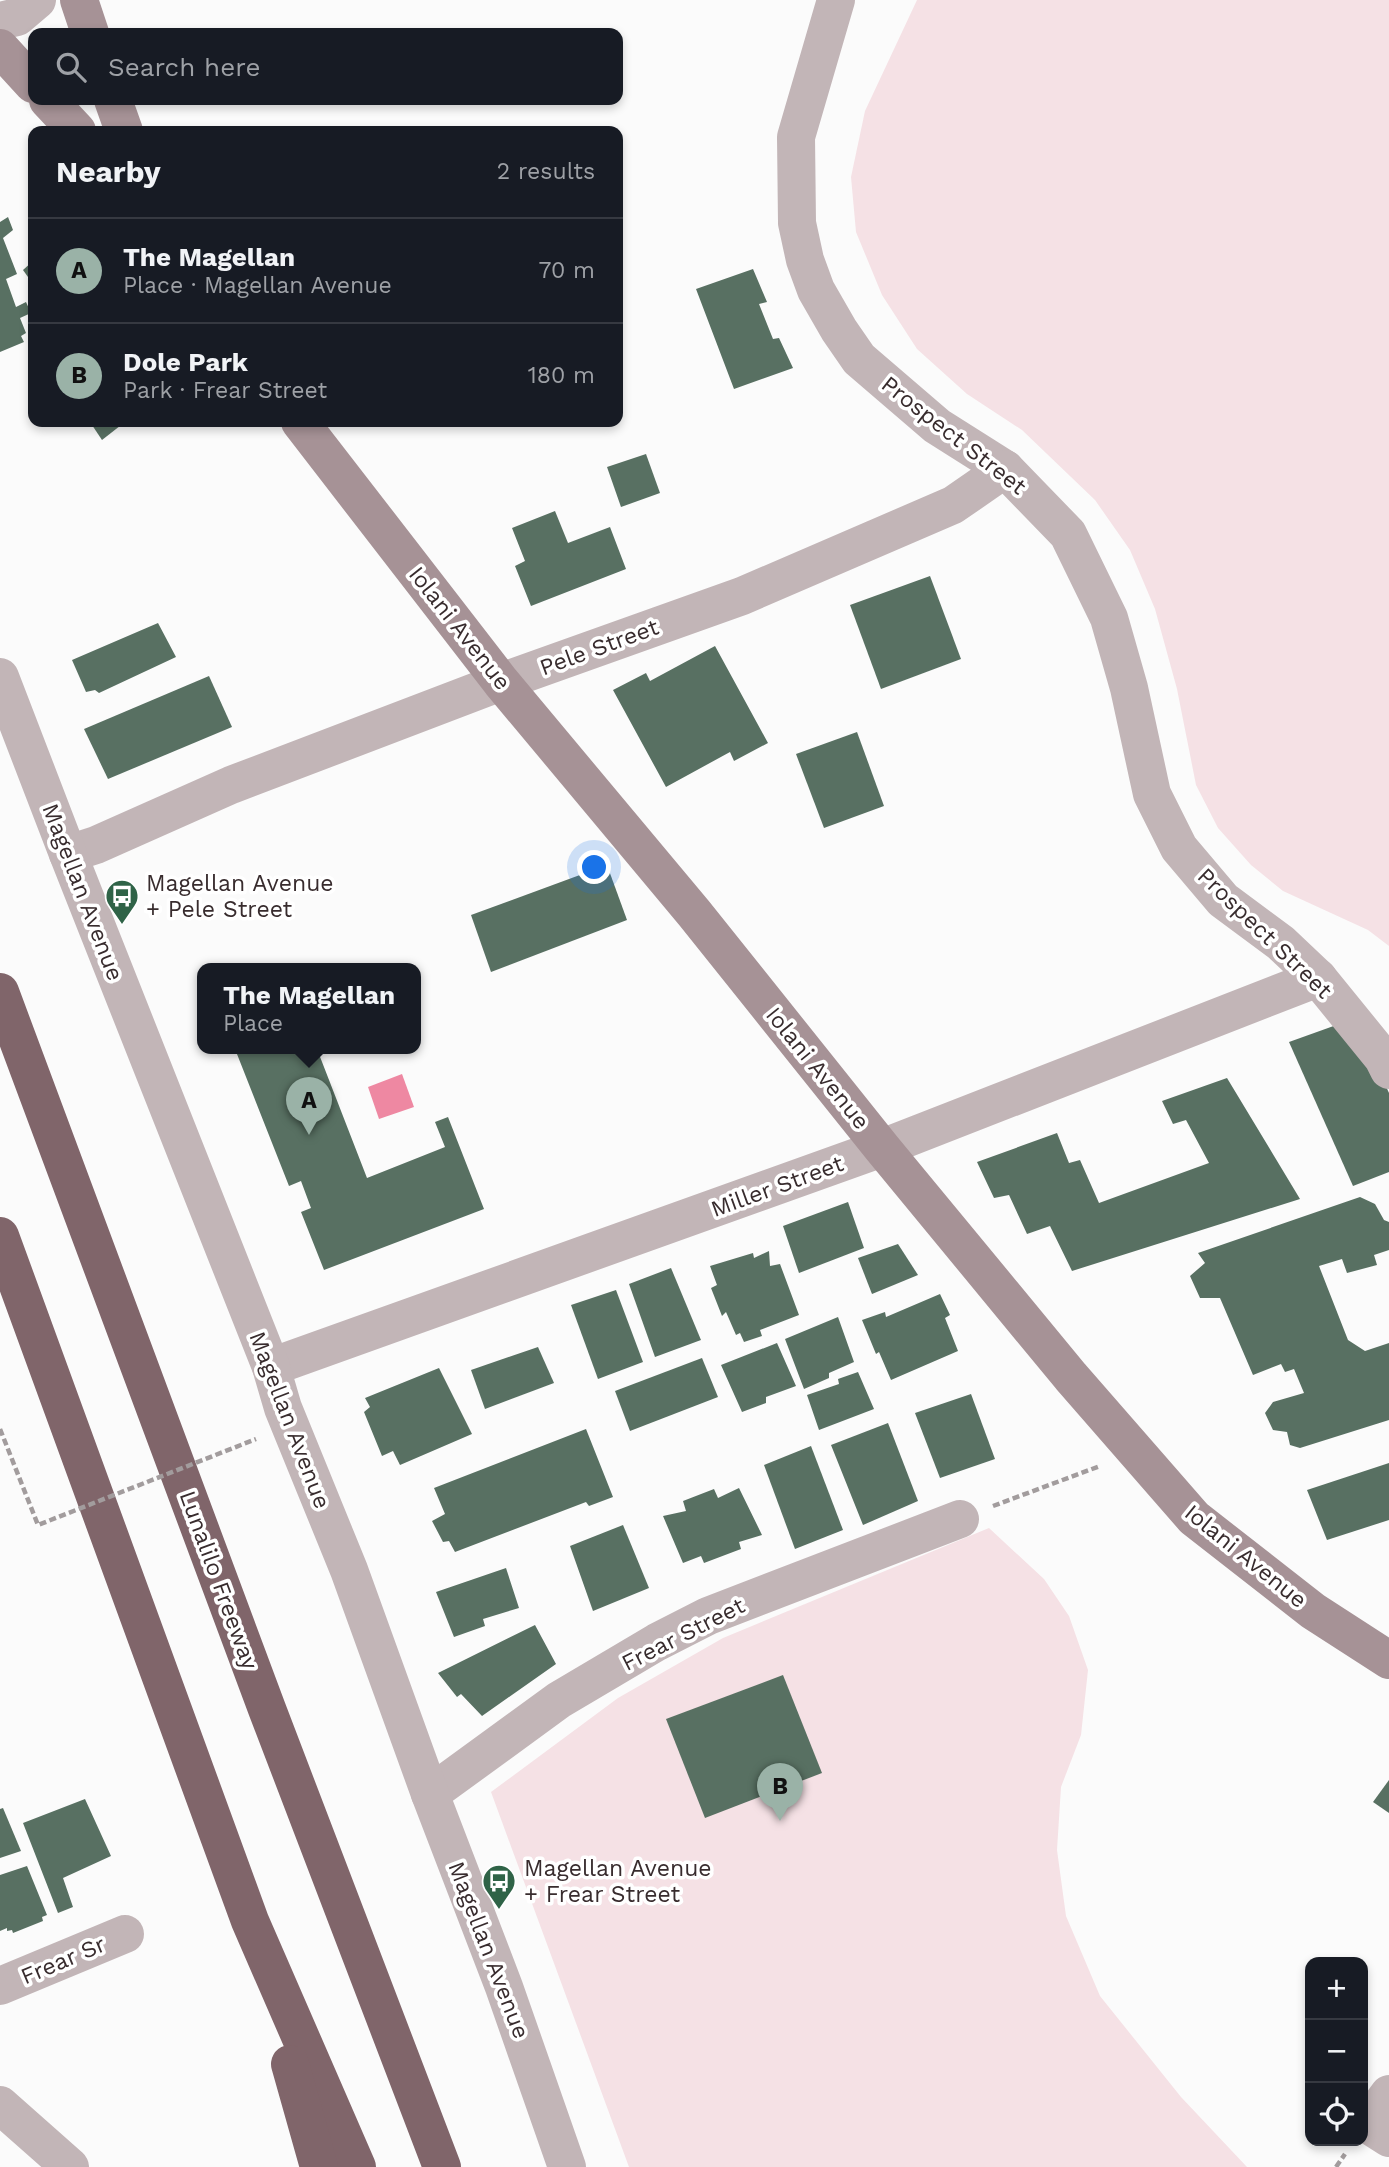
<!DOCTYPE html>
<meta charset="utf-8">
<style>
:root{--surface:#171b24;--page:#242831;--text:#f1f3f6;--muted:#9ea1a6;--line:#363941;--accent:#9ab2a7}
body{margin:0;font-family:"Work Sans",sans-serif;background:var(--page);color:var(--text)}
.controls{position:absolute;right:21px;bottom:21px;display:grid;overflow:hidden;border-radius:14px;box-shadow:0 4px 10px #0003}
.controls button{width:63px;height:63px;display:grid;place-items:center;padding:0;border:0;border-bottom:2px solid var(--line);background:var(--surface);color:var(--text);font:35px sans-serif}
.you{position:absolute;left:595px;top:868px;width:24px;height:24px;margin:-18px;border:5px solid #fff;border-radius:50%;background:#1a73e8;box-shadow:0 0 0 10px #1a73e833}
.badge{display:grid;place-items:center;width:46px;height:46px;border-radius:50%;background:var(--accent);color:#111;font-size:23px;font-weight:700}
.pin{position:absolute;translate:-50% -58px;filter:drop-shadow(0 2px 4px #0008)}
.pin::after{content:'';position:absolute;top:37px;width:24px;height:21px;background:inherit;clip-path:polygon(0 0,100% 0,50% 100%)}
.popup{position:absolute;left:197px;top:963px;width:224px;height:91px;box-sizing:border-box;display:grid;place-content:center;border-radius:14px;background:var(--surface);filter:drop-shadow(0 2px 5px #0005);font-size:23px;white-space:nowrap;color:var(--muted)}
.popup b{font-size:26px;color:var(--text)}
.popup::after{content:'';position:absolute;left:50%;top:100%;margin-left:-14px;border:14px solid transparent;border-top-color:var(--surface)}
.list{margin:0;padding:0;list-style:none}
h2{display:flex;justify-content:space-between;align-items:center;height:91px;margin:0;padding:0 28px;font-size:30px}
h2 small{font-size:23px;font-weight:400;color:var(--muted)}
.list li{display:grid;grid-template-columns:46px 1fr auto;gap:21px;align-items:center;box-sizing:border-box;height:105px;padding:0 28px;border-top:2px solid var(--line)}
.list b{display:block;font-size:26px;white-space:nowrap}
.list p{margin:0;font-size:23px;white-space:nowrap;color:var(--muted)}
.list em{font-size:23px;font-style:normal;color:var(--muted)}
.icon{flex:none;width:38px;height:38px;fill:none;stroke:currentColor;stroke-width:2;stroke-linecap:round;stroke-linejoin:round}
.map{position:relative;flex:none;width:1389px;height:2167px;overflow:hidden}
.search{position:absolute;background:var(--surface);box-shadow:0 4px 10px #0003;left:28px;top:28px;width:595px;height:77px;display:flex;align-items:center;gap:18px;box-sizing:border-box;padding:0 24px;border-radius:14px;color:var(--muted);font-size:26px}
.panel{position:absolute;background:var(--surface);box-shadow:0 4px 10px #0003;left:28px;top:126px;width:595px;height:301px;border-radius:14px}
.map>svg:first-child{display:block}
</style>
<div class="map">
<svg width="1389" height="2167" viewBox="0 0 1389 2167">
<rect width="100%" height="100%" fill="#fbfbfb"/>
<!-- green -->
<g fill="#f5e1e5">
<polygon points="917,0 1389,0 1389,946 1368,930 1283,891 1251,865 1218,828 1196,785 1177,689 1155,609 1130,550 1095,500 1022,430 967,394 917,349 882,295 856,232 851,177 865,111"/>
<polygon points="989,1528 1044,1579 1069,1616 1088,1670 1081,1735 1061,1787 1057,1850 1066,1916 1100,1996 1181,2097 1247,2167 629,2167 491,1792 618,1698 723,1638"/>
</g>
<!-- water -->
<polygon fill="#ee88a2" points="402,1074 414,1107 379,1119 368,1087"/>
<!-- building -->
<g fill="#587062">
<polygon points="8,217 13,230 3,238 17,274 6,279 16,307 26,302 31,313 20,318 26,333 21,336 24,342 0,352 0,222"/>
<polygon points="33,261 33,284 23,270"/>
<polygon points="753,269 767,302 759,304 773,339 779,338 793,368 734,389 696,289"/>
<polygon points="90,422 125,422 102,440"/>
<polygon points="646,454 660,493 621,507 607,467"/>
<polygon points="555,511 568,543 610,527 626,569 531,606 515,566 525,561 512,528"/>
<polygon points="930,576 961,659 881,689 850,605"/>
<polygon points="158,623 176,657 99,693 95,690 86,692 72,660"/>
<polygon points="715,646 768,743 734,761 730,752 666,787 613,690 646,673 650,681"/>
<polygon points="209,676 232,727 108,779 84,729"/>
<polygon points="857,732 884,806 824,828 796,754"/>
<polygon points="607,865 627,920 491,972 471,915"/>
<polygon points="1342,1023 1362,1034 1389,1093 1389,1172 1353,1186 1289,1042"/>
<polygon points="235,1049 317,1049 367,1178 445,1147 435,1122 448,1117 484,1209 324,1270 301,1212 311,1208 301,1181 289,1186"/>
<polygon points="1227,1078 1300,1199 1072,1271 1050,1226 1027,1234 1009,1195 994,1198 977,1162 1057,1133 1069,1163 1080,1160 1099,1203 1209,1163 1186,1120 1173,1124 1162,1101"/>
<polygon points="1360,1197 1375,1204 1384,1220 1389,1222 1389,1250 1374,1255 1377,1265 1347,1273 1342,1259 1319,1266 1348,1340 1365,1351 1389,1343 1389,1420 1300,1448 1290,1445 1287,1432 1273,1430 1265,1413 1273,1402 1304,1393 1294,1369 1285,1372 1281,1364 1253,1375 1220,1298 1200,1298 1190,1276 1205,1263 1198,1253"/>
<polygon points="848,1202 864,1248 799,1273 783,1226"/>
<polygon points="898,1244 918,1275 872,1294 858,1258"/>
<polygon points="769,1251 770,1266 780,1264 799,1315 760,1330 762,1336 744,1342 740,1333 736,1335 726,1312 722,1316 711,1288 717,1285 710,1266 753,1253 754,1258"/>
<polygon points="671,1268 701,1340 655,1357 629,1284"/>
<polygon points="616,1290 643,1362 598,1379 571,1305"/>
<polygon points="940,1294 950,1315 945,1318 958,1351 891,1380 879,1352 876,1354 862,1320 885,1312 886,1317"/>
<polygon points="838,1317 854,1362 829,1373 829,1378 804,1389 785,1339"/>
<polygon points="777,1343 796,1386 766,1397 766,1403 742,1412 721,1365"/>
<polygon points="538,1347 554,1383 485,1409 471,1370"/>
<polygon points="702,1358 718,1397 630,1431 615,1391"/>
<polygon points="439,1368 472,1434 400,1465 393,1451 382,1456 364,1412 370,1407 365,1398"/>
<polygon points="858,1372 874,1409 819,1430 807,1395 839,1384 838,1379"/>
<polygon points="971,1394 995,1459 940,1478 915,1413"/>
<polygon points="888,1423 918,1501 863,1525 831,1445"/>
<polygon points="586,1429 613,1497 589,1506 586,1502 455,1552 449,1541 443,1542 432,1521 445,1514 434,1488"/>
<polygon points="811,1446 843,1530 795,1549 764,1465"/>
<polygon points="1389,1463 1389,1520 1327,1540 1307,1490"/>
<polygon points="739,1488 762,1535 739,1542 741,1549 704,1563 701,1556 683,1563 663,1516 686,1511 683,1501 714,1489 718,1498"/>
<polygon points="623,1525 649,1588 593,1611 570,1546"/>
<polygon points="506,1568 519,1608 483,1619 485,1626 454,1637 436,1592"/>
<polygon points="535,1625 556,1664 482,1716 461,1694 457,1697 438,1673"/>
<polygon points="783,1675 822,1773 705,1818 666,1719"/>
<polygon points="1389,1780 1389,1813 1373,1802"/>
<polygon points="85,1799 111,1856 63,1878 73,1907 58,1913 23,1823"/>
<polygon points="3,1808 21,1851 0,1858 0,1809"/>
<polygon points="27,1866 47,1915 42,1917 43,1921 13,1933 12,1930 7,1931 7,1928 0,1931 0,1875"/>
</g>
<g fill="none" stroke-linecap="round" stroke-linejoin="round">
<!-- path -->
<g stroke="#a29c9d" stroke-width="4.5" stroke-dasharray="7 3.5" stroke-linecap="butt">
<polyline points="993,1506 1100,1466"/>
<polyline points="1336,2167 1345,2154"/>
</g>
<!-- minor -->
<g stroke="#c2b5b7" stroke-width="38">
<polyline points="836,0 796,137 797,223 805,260 816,290 839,330 859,359 937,426 1005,469 1068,534 1109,618 1129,688 1152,794 1179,848 1223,900 1281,943 1318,978 1383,1058 1389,1070"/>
<polyline points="0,21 17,17 37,0"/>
<polyline points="68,854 96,845 231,785 501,682 742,596 953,505 1005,469"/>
<polyline points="271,1367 882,1148 1318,978"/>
<polyline points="430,1794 559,1700 657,1642 708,1616 960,1519"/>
<polyline points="0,1986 125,1934"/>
<polyline points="1389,2094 1367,2124 1389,2138"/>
<polyline points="0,2105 70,2167"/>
</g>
<!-- tertiary -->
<polyline stroke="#c2b5b7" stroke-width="38" points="0,677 68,854 271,1367 283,1408 349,1570 430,1794 504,1987 567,2167"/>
<!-- secondary -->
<g stroke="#a69296" stroke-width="38">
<polyline points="79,0 90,33"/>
<polyline points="0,48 33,84"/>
<polyline points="48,100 77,131"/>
<polyline points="113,100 124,131"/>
<polyline points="300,422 501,682 694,913 882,1148 1071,1377 1194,1518 1313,1611 1389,1660"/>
</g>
<!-- motorway -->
<g stroke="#80656a" stroke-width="38">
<polyline points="0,992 267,1709 442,2167"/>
<polyline points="0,1236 250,1921 357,2167"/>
<polyline points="290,2064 319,2167"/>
</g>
<!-- path-bridge -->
<polyline stroke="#a29c9d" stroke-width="4.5" stroke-dasharray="7 3.5" stroke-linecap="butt" points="0,1429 38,1525 256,1439"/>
</g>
<!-- icons -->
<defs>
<symbol id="bus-pin" viewBox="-11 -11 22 30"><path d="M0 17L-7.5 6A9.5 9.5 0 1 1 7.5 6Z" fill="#2f6347" stroke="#fff"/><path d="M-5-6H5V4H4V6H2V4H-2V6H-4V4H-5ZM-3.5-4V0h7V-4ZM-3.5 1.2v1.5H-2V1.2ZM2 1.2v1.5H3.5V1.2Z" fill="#fff"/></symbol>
</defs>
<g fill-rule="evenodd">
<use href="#bus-pin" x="103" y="877" width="38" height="52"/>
<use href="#bus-pin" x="480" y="1862" width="38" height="52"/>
</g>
<g text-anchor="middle" stroke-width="7" stroke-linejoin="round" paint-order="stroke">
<!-- street labels -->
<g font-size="23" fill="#382c2e" stroke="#fff">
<text transform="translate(954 435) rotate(38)" y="8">Prospect Street</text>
<text transform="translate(460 628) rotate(52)" y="8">Iolani Avenue</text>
<text transform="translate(599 647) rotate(-20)" y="8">Pele Street</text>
<text transform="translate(83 892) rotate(69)" y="8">Magellan Avenue</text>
<text transform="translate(1265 933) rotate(44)" y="8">Prospect Street</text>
<text transform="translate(818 1068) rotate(51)" y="8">Iolani Avenue</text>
<text transform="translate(777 1186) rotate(-20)" y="8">Miller Street</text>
<text transform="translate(290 1420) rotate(69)" y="8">Magellan Avenue</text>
<text transform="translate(1246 1556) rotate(39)" y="8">Iolani Avenue</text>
<text transform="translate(219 1580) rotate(70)" y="8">Lunalilo Freeway</text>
<text transform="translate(683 1634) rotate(-27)" y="8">Frear Street</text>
<text transform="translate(489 1950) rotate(69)" y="8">Magellan Avenue</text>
<text transform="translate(63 1960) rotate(-23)" y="8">Frear Sr</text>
</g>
<!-- poi labels -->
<g font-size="23" fill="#382c2e" stroke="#fff" text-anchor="start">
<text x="146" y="891">Magellan Avenue<tspan x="146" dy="26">+ Pele Street</tspan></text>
<text x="524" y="1876">Magellan Avenue<tspan x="524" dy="26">+ Frear Street</tspan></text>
</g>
</g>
</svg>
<div class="controls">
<button>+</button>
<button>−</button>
<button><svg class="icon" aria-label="locate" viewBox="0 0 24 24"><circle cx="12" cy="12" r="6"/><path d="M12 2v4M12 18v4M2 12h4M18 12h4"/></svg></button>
</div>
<div class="you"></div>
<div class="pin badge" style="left:309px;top:1135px">A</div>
<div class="popup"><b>The Magellan</b>Place</div>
<div class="pin badge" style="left:780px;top:1821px">B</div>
<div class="search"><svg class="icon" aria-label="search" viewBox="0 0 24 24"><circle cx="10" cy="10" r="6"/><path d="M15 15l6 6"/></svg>Search here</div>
<section class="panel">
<h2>Nearby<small>2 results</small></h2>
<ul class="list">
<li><span class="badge">A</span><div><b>The Magellan</b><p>Place · Magellan Avenue</p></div><em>70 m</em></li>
<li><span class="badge">B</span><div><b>Dole Park</b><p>Park · Frear Street</p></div><em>180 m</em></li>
</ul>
</section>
</div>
